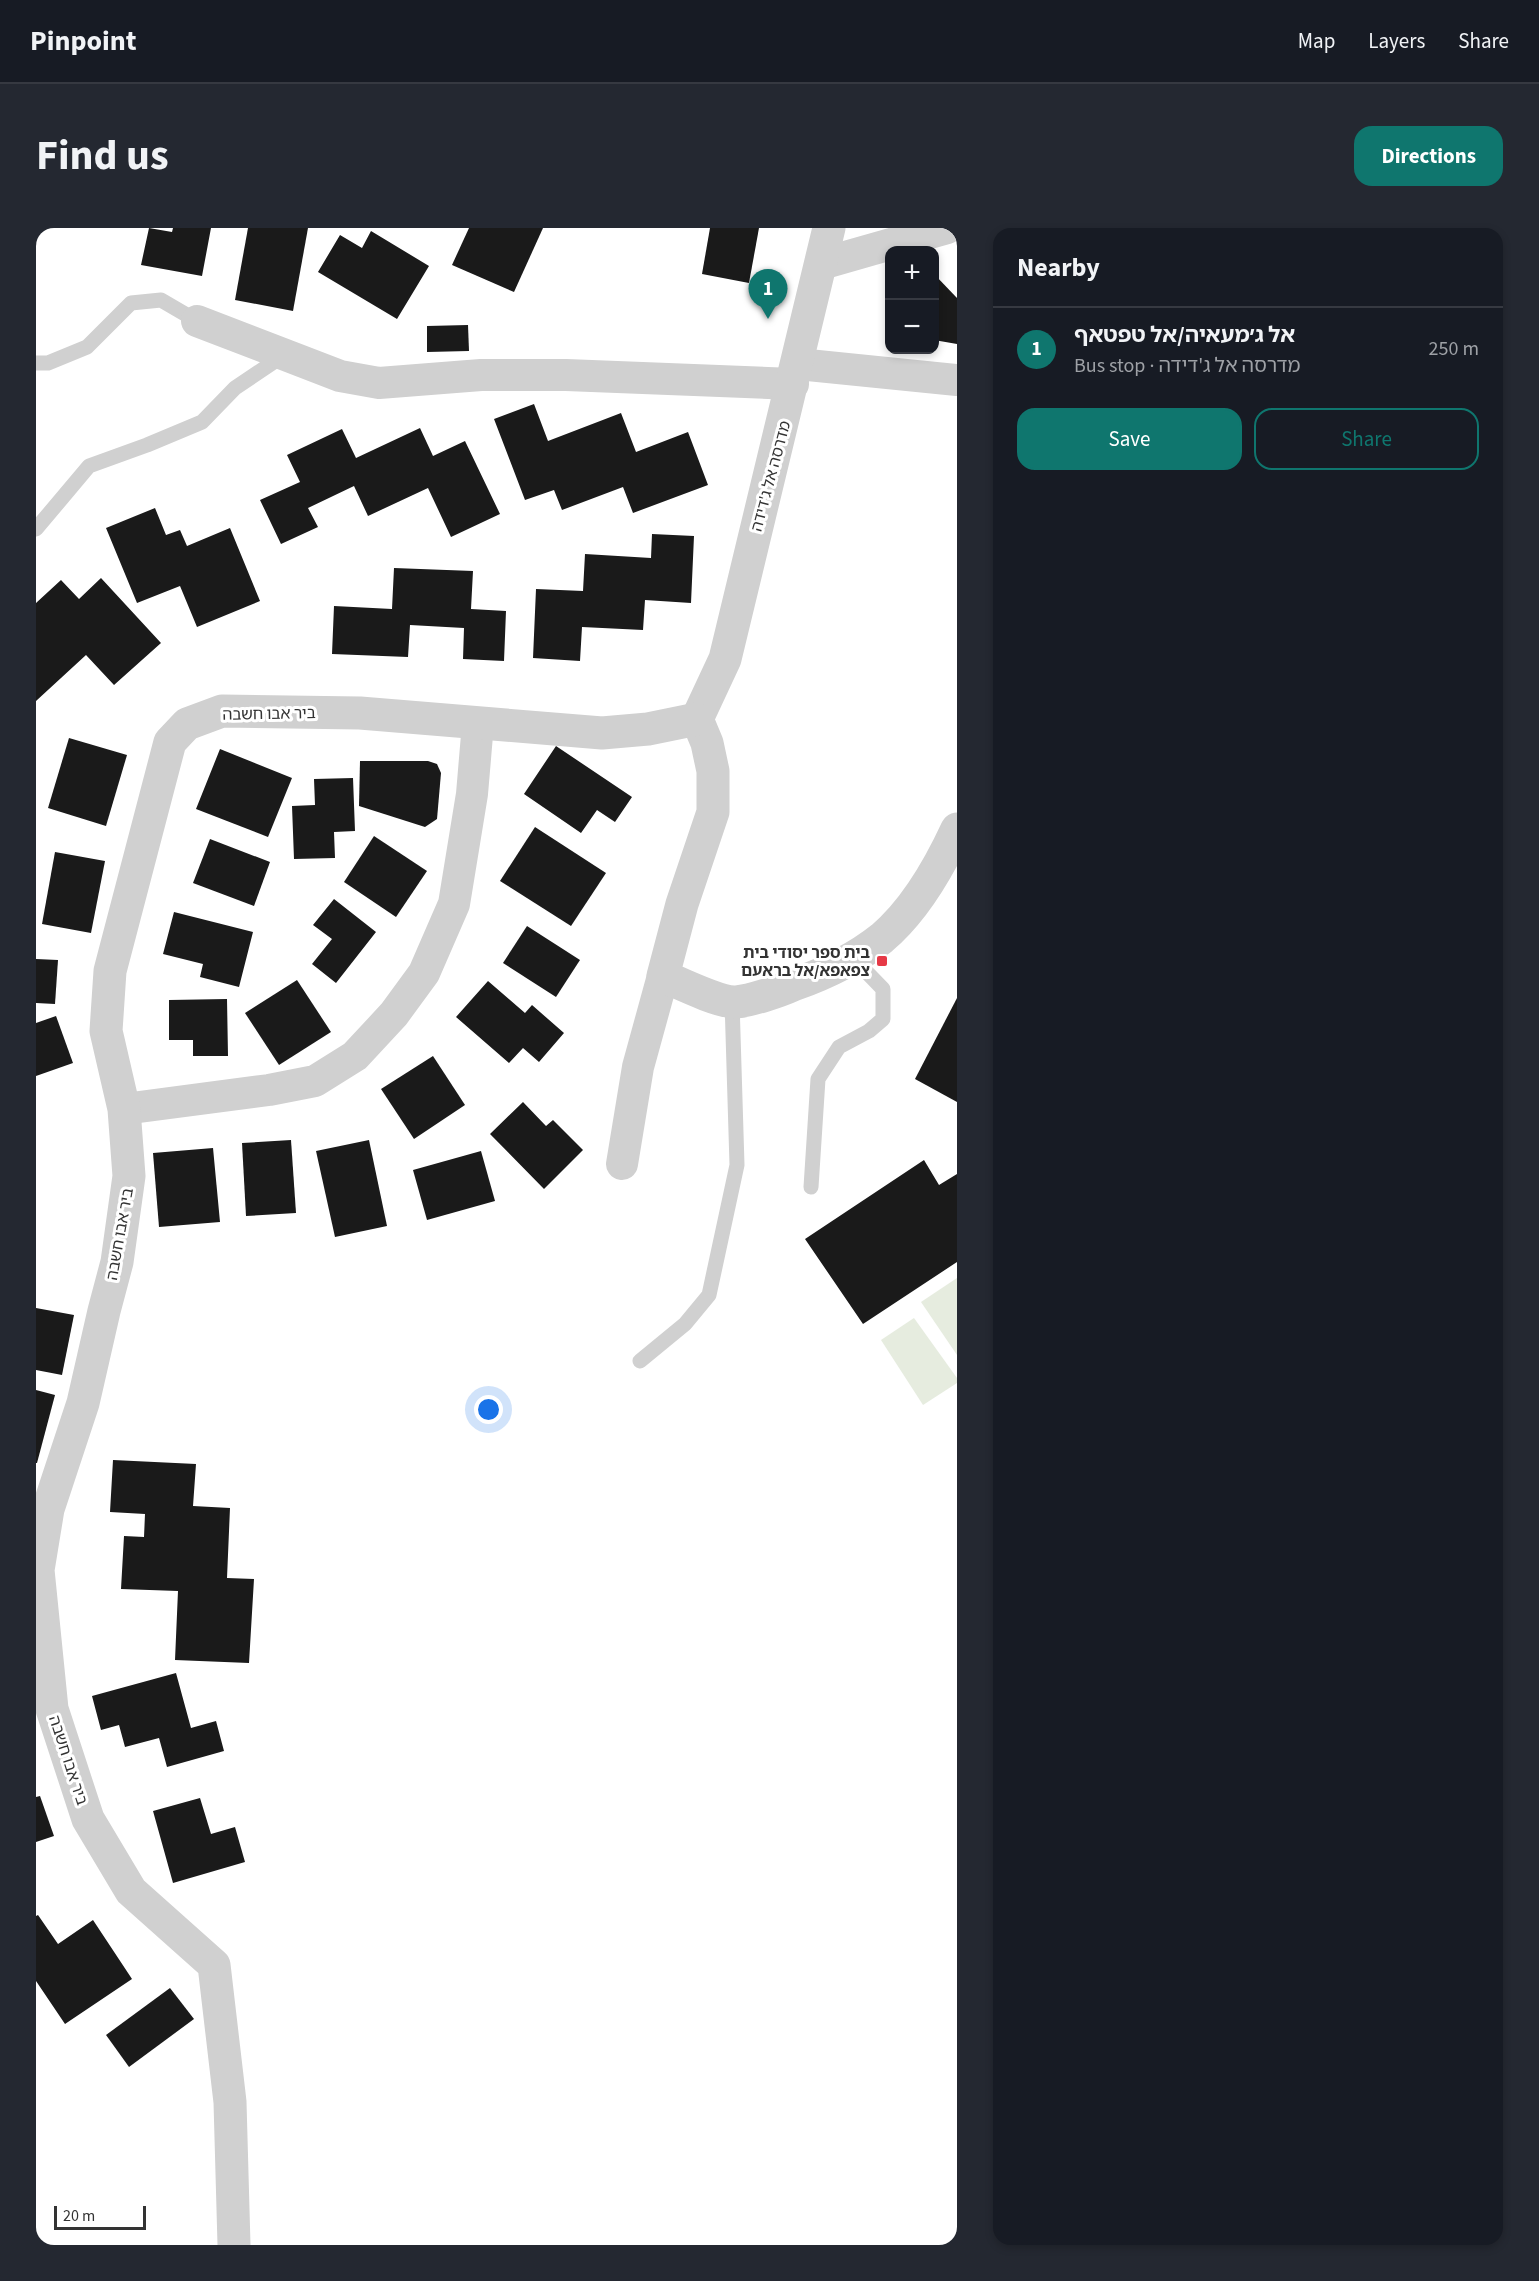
<!DOCTYPE html>
<meta charset="utf-8">
<style>
:root{--surface:#171b24;--page:#242831;--text:#f1f3f6;--muted:#9ea1a6;--line:#363941;--accent:#0f766e}
body{margin:0;font-family:"Source Sans 3","Noto Sans Hebrew",sans-serif;background:var(--page);color:var(--text)}
.controls{position:absolute;right:18px;top:18px;display:grid;overflow:hidden;border-radius:12px;box-shadow:0 3px 9px #0003}
.controls button{width:54px;height:54px;display:grid;place-items:center;padding:0;border:0;border-bottom:2px solid var(--line);background:var(--surface);color:var(--text);font:30px sans-serif}
.scale{position:absolute;left:18px;bottom:15px;width:92px;box-sizing:border-box;padding-left:6px;border:3px solid #333;border-top:0;font-size:16px;line-height:21px;white-space:nowrap;color:#333;-webkit-text-stroke:4px #fff;paint-order:stroke}
.you{position:absolute;left:453px;top:1182px;width:21px;height:21px;margin:-15px;border:4px solid #fff;border-radius:50%;background:#1a73e8;box-shadow:0 0 0 9px #1a73e833}
.badge{display:grid;place-items:center;width:39px;height:39px;border-radius:50%;background:var(--accent);color:#fff;font-size:20px;font-weight:700}
.pin{position:absolute;translate:-50% -50px;filter:drop-shadow(0 2px 3px #0008)}
.pin::after{content:'';position:absolute;top:32px;width:21px;height:18px;background:inherit;clip-path:polygon(0 0,100% 0,50% 100%)}
.list{margin:0;padding:0;list-style:none}
h2{display:flex;justify-content:space-between;align-items:center;height:78px;margin:0;padding:0 24px;font-size:26px}
h2 small{font-size:20px;font-weight:400;color:var(--muted)}
.list li{display:grid;grid-template-columns:39px 1fr auto;gap:18px;align-items:center;box-sizing:border-box;height:84px;padding:0 24px;border-top:2px solid var(--line)}
.list b{display:block;font-size:22px;white-space:nowrap}
.list p{margin:0;font-size:20px;white-space:nowrap;color:var(--muted)}
.list em{font-size:20px;font-style:normal;color:var(--muted)}
.actions{display:flex;gap:12px;padding:18px 24px}
.actions a{flex:1;padding:14px 0;border:2px solid var(--accent);border-radius:18px;text-align:center;font-size:21px;color:var(--accent)}
.actions .main{background:var(--accent);color:#fff}
.map{position:relative;flex:none;width:921px;height:2017px;overflow:hidden;border-radius:18px}
header{display:flex;align-items:center;gap:36px;box-sizing:border-box;height:84px;padding:0 30px;background:var(--surface);border-bottom:2px solid var(--line)}
header strong{font-size:28px}
nav{display:flex;gap:33px;margin-inline-start:auto;font-size:21px}
.intro{display:flex;align-items:center;justify-content:space-between;box-sizing:border-box;height:144px;padding:0 36px}
h1{margin:0;font-size:42px}
.button{padding:15px 27px;border-radius:18px;background:var(--accent);color:#fff;font-size:21px;font-weight:700}
main{display:flex;gap:36px;padding:0 36px}
aside{flex:1;background:var(--surface);border-radius:18px;box-shadow:0 3px 9px #0003}
.map>svg:first-child{display:block}
</style>
<header>
<strong>Pinpoint</strong>
<nav><a>Map</a><a>Layers</a><a>Share</a></nav>
</header>
<div class="intro"><h1>Find us</h1><a class="button">Directions</a></div>
<main>
<div class="map">
<svg width="921" height="2017" viewBox="0 0 921 2017">
<rect width="100%" height="100%" fill="#fff"/>
<!-- green -->
<g fill="#e6ecdf">
<polygon points="921,1050 921,1127 885,1074"/>
<polygon points="878,1090 921,1150 921,1155 887,1177 845,1112"/>
</g>
<!-- building -->
<g fill="#1a1a1a">
<polygon points="113,0 136,4 137,0 175,0 166,48 105,37"/>
<polygon points="212,0 272,0 257,83 199,72"/>
<polygon points="433,0 507,0 478,64 416,37"/>
<polygon points="674,0 723,0 713,55 666,46"/>
<polygon points="335,3 393,38 361,91 282,44 304,7 326,20"/>
<polygon points="898,46 921,70 921,116 898,112"/>
<polygon points="432,97 433,123 391,124 391,98"/>
<polygon points="498,176 512,213 585,185 600,224 652,204 672,257 597,285 587,259 526,282 518,262 489,272 458,191"/>
<polygon points="384,200 397,228 429,213 464,286 415,309 392,260 332,288 318,258 272,280 282,299 245,316 224,272 264,254 251,227 306,201 320,230"/>
<polygon points="119,280 130,307 144,302 151,318 194,300 224,373 161,399 144,358 101,375 70,300"/>
<polygon points="616,306 658,308 655,375 609,372 607,402 546,399 544,433 497,430 500,361 547,363 549,326 615,330"/>
<polygon points="358,340 437,343 435,381 470,383 468,433 427,431 428,400 374,397 372,429 296,426 298,378 356,381"/>
<polygon points="65,350 125,415 78,457 50,427 0,473 0,375 25,352 43,371"/>
<polygon points="33,510 91,527 70,598 12,580"/>
<polygon points="520,518 596,569 579,594 561,582 545,605 488,566"/>
<polygon points="184,521 256,550 232,609 160,581"/>
<polygon points="324,533 392,533 401,536 405,545 401,591 389,599 323,578"/>
<polygon points="317,550 319,603 298,604 299,630 258,631 256,578 279,577 278,551"/>
<polygon points="499,599 570,645 535,698 464,653"/>
<polygon points="338,608 391,643 360,689 308,654"/>
<polygon points="174,611 234,634 218,678 157,655"/>
<polygon points="19,624 69,633 55,705 6,696"/>
<polygon points="298,671 340,704 300,755 276,736 296,711 277,697"/>
<polygon points="138,684 217,704 203,759 164,749 167,736 127,726"/>
<polygon points="491,698 544,732 520,769 467,735"/>
<polygon points="0,731 22,732 19,776 0,775"/>
<polygon points="261,752 295,804 243,837 209,785"/>
<polygon points="452,753 489,785 496,777 528,805 503,834 487,820 473,835 420,789"/>
<polygon points="921,770 921,874 879,851"/>
<polygon points="191,771 192,828 157,828 157,812 133,812 133,772"/>
<polygon points="20,788 37,835 0,848 0,795"/>
<polygon points="397,828 429,877 378,911 345,861"/>
<polygon points="487,874 510,898 517,892 547,922 508,961 454,906"/>
<polygon points="255,912 260,985 210,988 206,915"/>
<polygon points="333,912 351,998 299,1009 280,923"/>
<polygon points="177,920 184,994 123,999 117,925"/>
<polygon points="445,923 459,973 391,992 377,942"/>
<polygon points="888,932 903,957 921,946 921,1034 827,1096 769,1011"/>
<polygon points="0,1080 38,1087 26,1147 0,1142"/>
<polygon points="0,1162 19,1167 1,1235 0,1235"/>
<polygon points="77,1232 160,1236 157,1278 194,1280 191,1350 218,1351 213,1435 139,1432 142,1363 85,1361 88,1308 108,1309 109,1286 74,1284"/>
<polygon points="140,1445 155,1500 180,1493 188,1523 131,1539 123,1510 89,1519 83,1497 65,1502 56,1468"/>
<polygon points="4,1568 18,1608 0,1614 0,1569"/>
<polygon points="164,1570 175,1606 199,1599 209,1634 137,1655 117,1583"/>
<polygon points="2,1687 22,1716 57,1692 96,1751 29,1796 0,1753 0,1688"/>
<polygon points="134,1760 158,1791 93,1839 70,1807"/>
</g>
<g fill="none" stroke-linecap="round" stroke-linejoin="round">
<!-- service -->
<g stroke="#d0d0d0" stroke-width="15">
<polyline points="0,135 12,135 51,119 95,75 125,72 161,93"/>
<polyline points="0,301 53,238 111,217 166,194 199,160 248,127"/>
<polyline points="775,959 782,851 803,819 833,803 847,791 847,761 816,729"/>
<polyline points="604,1133 649,1096 673,1067 701,937 696,773"/>
</g>
<!-- minor -->
<g stroke="#d0d0d0" stroke-width="32">
<polyline points="785,36 911,0"/>
<polyline points="161,93 304,148 343,155 445,147 530,147 757,156"/>
<polyline points="762,136 921,152"/>
<polyline points="88,881 233,862 279,853 319,828 358,786 388,745 418,676 436,566 442,495"/>
<polyline points="586,936 602,839 627,748"/>
</g>
<!-- tertiary -->
<g stroke="#d0d0d0" stroke-width="33">
<path d="M 661,491 L 671,515 L 677,543 L 677,584 L 646,676 L 627,748 C 643,755 684,775 700,774 C 714,773 744,763 757,757 C 788,746 821,730 846,710 C 879,682 903,640 921,601"/>
<polyline points="661,491 689,431 793,0"/>
<polyline points="198,2017 194,1874 178,1737 95,1663 52,1591 16,1481 2,1342 12,1281 47,1175 68,1083 81,1034 93,948 88,881 70,803 74,743 134,514 151,496 186,483 324,485 566,505 612,501 661,491"/>
</g>
</g>
<!-- markers -->
<rect fill="#e63946" stroke="#fff" stroke-width="2" x="840" y="727" width="12" height="12" rx="3"/>
<g text-anchor="middle" stroke-width="6" stroke-linejoin="round" paint-order="stroke">
<!-- street labels -->
<g font-size="16" fill="#333" stroke="#fff">
<text transform="translate(734 248) rotate(-75)" y="6">מדרסה אל ג'דידה</text>
<text transform="translate(233 485) rotate(-1)" y="6">ביר אבו חשבה</text>
<text transform="translate(83 1006) rotate(-80)" y="6">ביר אבו חשבה</text>
<text transform="translate(33 1532) rotate(72)" y="6">ביר אבו חשבה</text>
</g>
<!-- poi labels -->
<g font-size="16" font-weight="bold" fill="#333" stroke="#fff" text-anchor="end">
<text x="834" y="730">בית ספר יסודי בית<tspan x="834" dy="18">צפאפא/אל בראעם</tspan></text>
</g>
</g>
</svg>
<div class="controls">
<button>+</button>
<button>−</button>
</div>
<div class="scale">20 m</div>
<div class="you"></div>
<div class="pin badge" style="left:732px;top:91px">1</div>
</div>
<aside>
<h2>Nearby<small></small></h2>
<ul class="list">
<li><span class="badge">1</span><div><b>אל ג׳מעאיה/אל טפטאף</b><p>Bus stop · מדרסה אל ג'דידה</p></div><em>250 m</em></li>
</ul>
<div class="actions"><a class="main">Save</a><a>Share</a></div>
</aside>
</main>
